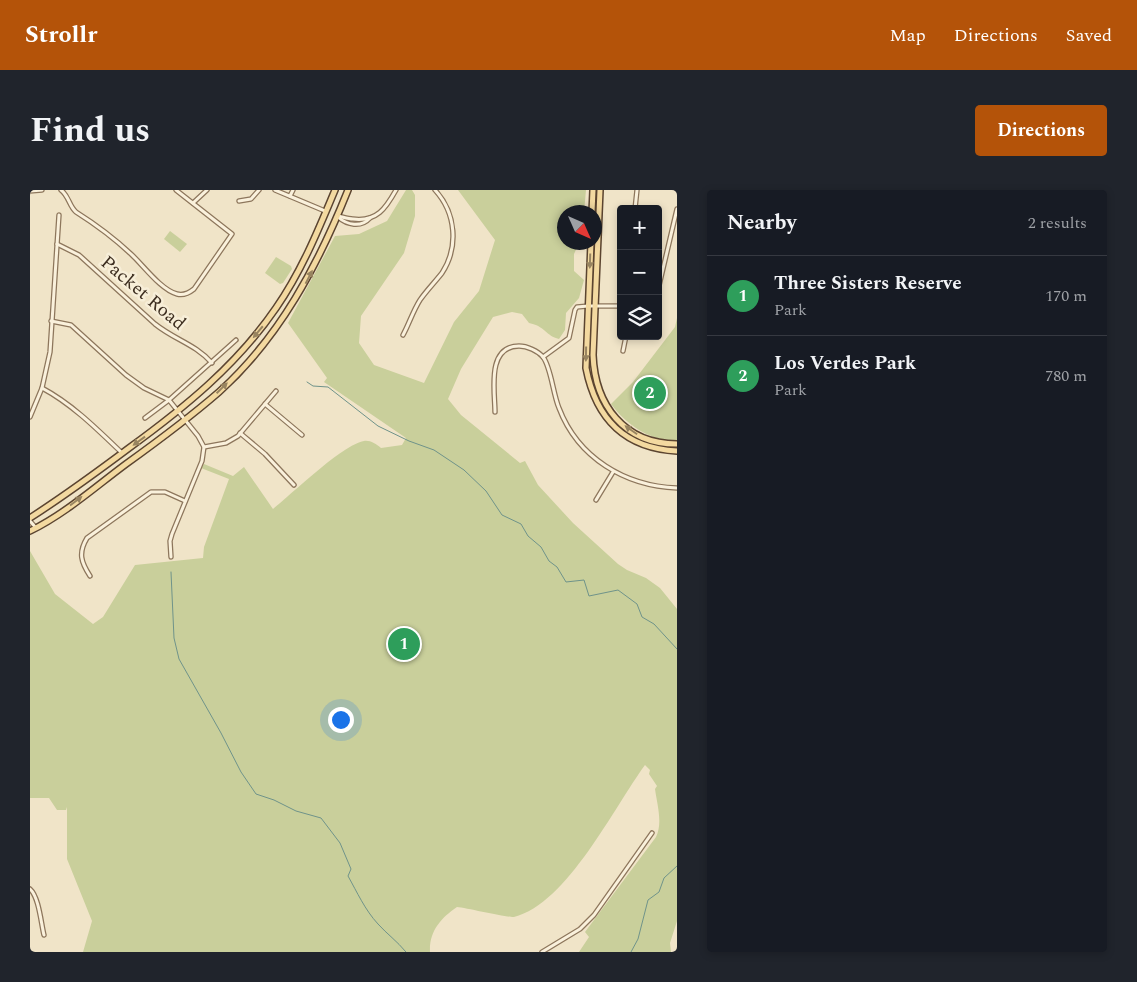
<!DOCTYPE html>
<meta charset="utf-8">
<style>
:root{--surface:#171b24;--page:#20242c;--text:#f1f3f6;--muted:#9ea1a6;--line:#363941;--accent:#b45309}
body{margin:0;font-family:Spectral,serif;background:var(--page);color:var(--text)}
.controls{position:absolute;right:15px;top:15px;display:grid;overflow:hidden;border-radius:5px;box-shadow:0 2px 8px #0003}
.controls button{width:45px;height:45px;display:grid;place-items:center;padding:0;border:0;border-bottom:1px solid var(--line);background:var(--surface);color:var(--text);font:25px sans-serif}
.compass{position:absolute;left:527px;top:15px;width:45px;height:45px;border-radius:50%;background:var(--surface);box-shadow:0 2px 8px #0003;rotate:135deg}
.you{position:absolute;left:310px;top:529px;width:18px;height:18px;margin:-12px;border:4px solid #fff;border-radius:50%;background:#1a73e8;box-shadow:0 0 0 8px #1a73e833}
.badge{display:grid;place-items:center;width:32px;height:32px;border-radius:50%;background:var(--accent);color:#fff;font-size:16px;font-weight:700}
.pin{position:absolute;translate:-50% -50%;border:2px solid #fff;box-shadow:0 1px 5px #0006}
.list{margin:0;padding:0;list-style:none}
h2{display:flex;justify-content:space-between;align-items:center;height:65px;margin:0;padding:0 20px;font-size:21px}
h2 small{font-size:16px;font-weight:400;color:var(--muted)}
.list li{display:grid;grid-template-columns:32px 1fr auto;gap:15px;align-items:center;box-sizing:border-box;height:80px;padding:0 20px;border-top:1px solid var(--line)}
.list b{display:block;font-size:19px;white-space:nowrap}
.list p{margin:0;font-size:16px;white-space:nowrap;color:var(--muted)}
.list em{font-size:16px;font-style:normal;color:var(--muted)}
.icon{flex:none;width:28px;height:28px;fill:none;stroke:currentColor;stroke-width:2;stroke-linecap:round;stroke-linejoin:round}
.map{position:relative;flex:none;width:647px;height:762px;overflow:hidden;border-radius:5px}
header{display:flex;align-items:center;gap:30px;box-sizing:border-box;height:70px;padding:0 25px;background:var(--accent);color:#fff}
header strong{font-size:24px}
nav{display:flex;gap:28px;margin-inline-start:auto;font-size:18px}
.intro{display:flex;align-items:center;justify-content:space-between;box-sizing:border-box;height:120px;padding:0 30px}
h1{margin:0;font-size:35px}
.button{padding:12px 22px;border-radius:5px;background:var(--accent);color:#fff;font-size:18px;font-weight:700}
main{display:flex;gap:30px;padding:0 30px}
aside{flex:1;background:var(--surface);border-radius:5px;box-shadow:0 2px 8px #0003}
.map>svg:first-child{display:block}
</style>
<header>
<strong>Strollr</strong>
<nav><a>Map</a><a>Directions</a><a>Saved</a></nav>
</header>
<div class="intro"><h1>Find us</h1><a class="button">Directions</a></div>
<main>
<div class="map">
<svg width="647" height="762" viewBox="0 0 647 762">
<rect width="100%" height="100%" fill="#f0e4c8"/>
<!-- green -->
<g fill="#c9cf9b">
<path d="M 376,0 L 382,0 L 385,5 L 385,26 L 374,63 L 331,126 L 329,153 L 344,175 L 394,193 L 424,132 L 449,101 L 465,50 L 428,0 L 556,0 L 554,22 L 534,22 L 534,52 L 549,53 L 544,64 L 544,81 L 554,90 L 549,108 L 536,123 L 535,140 L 529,149 C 516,146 515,136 499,133 L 492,124 L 482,122 L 463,127 L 431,179 L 418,209 L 431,225 L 490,273 L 495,271 L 508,295 L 543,333 L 588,374 L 597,380 L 616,388 L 630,398 L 647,419 L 647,731 L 640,753 L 641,762 L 549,762 L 559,747 L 555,742 L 626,647 C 633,633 627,614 625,599 L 627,596 L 619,584 L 620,580 L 615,575 C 584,617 537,714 484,727 C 479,728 437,718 427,717 C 411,728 399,741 400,762 L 53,762 L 62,731 L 37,669 L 37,617 L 36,620 L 27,620 L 19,608 L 0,608 L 0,361 L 25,404 L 63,434 L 73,427 L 105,375 L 173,368 L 174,357 L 199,289 L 171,278 L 174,274 L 203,286 L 214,277 L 243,319 C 262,304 312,255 334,251 C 340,250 346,254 351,258 L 372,255 L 376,248 L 294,192 L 297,188 L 258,133 L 305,46 L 329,44 L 357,31 Z"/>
<polygon points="140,41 157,54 150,62 134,49"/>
<polygon points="246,67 261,76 262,79 253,93 250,94 235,83"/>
<path d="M 647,128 L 647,250 C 620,252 596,234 581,214 L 603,192 L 645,137 Z"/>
</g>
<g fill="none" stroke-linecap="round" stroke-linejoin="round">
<!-- stream -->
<g stroke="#6f938a" stroke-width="1">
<polyline points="277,192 283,196 298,197 348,236 379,251 404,260 434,280 456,301 472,325 491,334 498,346 511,357 519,371 527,377 536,392 554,390 559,406 588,400 607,414 612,427 624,434 647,459"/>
<path d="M 141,382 L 144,448 L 149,469 L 191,543 L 211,582 L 226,604 L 244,610 L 266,621 L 291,628 L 310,653 L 321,679 L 318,686 C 327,702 335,720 348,734 C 357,744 367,751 376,762"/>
<polyline points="601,762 608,749 618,710 629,702 634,688 647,676"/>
</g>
<defs>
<g id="street">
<path d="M 31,0 C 39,6 39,16 46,22 C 65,34 84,48 101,64 C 113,75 131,100 147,104 C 154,106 159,103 164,99 L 202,44 L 146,0"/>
<polyline points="245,0 295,21"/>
<polyline points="0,1 12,0"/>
<polyline points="260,6 263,0"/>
<polyline points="209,11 221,9 229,0"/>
<polyline points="163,13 177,0"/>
<polyline points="605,19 607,0"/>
<path d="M 308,26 C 313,27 318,29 323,29 C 347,32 356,18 366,0"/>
<path d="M 308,27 C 317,35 331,38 340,28"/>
<path d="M 27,54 L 49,65 L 125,134 C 145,150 165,154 182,173"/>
<polyline points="628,100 647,19"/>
<polyline points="21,131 41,135 96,185 114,198 139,210 168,246 174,257 172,271 142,344 140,351 141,367"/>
<path d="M 373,145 C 379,134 383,121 390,110 C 397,100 405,92 412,83 C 429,57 426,23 405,0"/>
<polyline points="593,161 596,146"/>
<polyline points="513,167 539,148 545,120 547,117 558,116 591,116"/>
<path d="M 12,198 C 42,214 67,239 92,263"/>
<polyline points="235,214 272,245"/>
<path d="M 465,222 C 465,202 456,156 489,156 C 497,156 508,161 513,167 C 521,177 523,204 529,218 C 548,268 595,296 647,298"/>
<polyline points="0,227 12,198 20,162 29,25"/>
<polyline points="115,228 139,210 206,150"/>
<polyline points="210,243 235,264 264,295"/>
<polyline points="174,257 196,253 208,246 246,201"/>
<polyline points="566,310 583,282"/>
<polyline points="0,331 6,338"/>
<path d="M 60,386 C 51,372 48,363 57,348 L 121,302 L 135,302 L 155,311"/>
<path d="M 0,699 C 9,707 11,733 14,745"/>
<polyline points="512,762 550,739 564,725 622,643"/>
</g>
<g id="primary">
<path d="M 570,0 L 563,165 C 565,215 594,254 647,254"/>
<polyline points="562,22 563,0"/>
<path d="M 561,52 L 556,178 C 566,229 594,258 647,261"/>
<path d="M 0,328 C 34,306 67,282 99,258 C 154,218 207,175 246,118 C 271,82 288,41 305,0"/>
<path d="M 0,341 C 35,324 65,297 96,274 C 128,251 159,228 189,202 C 250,147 288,75 318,0"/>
</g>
</defs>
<!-- street casing -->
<use href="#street" stroke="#8d765c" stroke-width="5.5"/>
<!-- primary casing -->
<use href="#primary" stroke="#5b4430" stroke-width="8"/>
<!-- street -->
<use href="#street" stroke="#faf1dc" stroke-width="3"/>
<!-- primary -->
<use href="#primary" stroke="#f3d9a0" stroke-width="5"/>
</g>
<!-- one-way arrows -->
<defs><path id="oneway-solid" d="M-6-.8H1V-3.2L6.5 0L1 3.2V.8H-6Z" transform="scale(1.25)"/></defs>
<g fill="#988460">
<use href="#oneway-solid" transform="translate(560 71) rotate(92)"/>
<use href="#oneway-solid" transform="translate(279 87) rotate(-63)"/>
<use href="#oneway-solid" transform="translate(228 142) rotate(130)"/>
<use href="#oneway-solid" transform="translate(556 164) rotate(91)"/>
<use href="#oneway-solid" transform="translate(192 198) rotate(-44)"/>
<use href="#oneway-solid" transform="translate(601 240) rotate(-145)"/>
<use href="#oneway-solid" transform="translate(109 251) rotate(144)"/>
<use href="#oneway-solid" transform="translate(46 311) rotate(-37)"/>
</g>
<g text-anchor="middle" stroke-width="5" stroke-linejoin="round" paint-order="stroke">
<!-- street labels -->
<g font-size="19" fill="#3d2e20" stroke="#f7eed8">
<text transform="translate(114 102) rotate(40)" y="7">Packet Road</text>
</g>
</g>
</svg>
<div class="controls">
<button>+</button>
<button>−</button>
<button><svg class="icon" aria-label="layers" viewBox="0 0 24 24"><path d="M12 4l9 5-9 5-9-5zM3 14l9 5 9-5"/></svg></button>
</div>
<svg class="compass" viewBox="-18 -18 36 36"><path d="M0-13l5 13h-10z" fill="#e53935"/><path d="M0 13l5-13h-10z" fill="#9ea1a6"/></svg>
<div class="you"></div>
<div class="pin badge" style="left:374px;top:454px;background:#2e9e5b">1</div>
<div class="pin badge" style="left:620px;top:203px;background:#2e9e5b">2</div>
</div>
<aside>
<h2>Nearby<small>2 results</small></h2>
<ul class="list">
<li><span class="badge" style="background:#2e9e5b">1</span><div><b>Three Sisters Reserve</b><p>Park</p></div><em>170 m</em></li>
<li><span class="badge" style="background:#2e9e5b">2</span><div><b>Los Verdes Park</b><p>Park</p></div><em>780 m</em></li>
</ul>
</aside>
</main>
